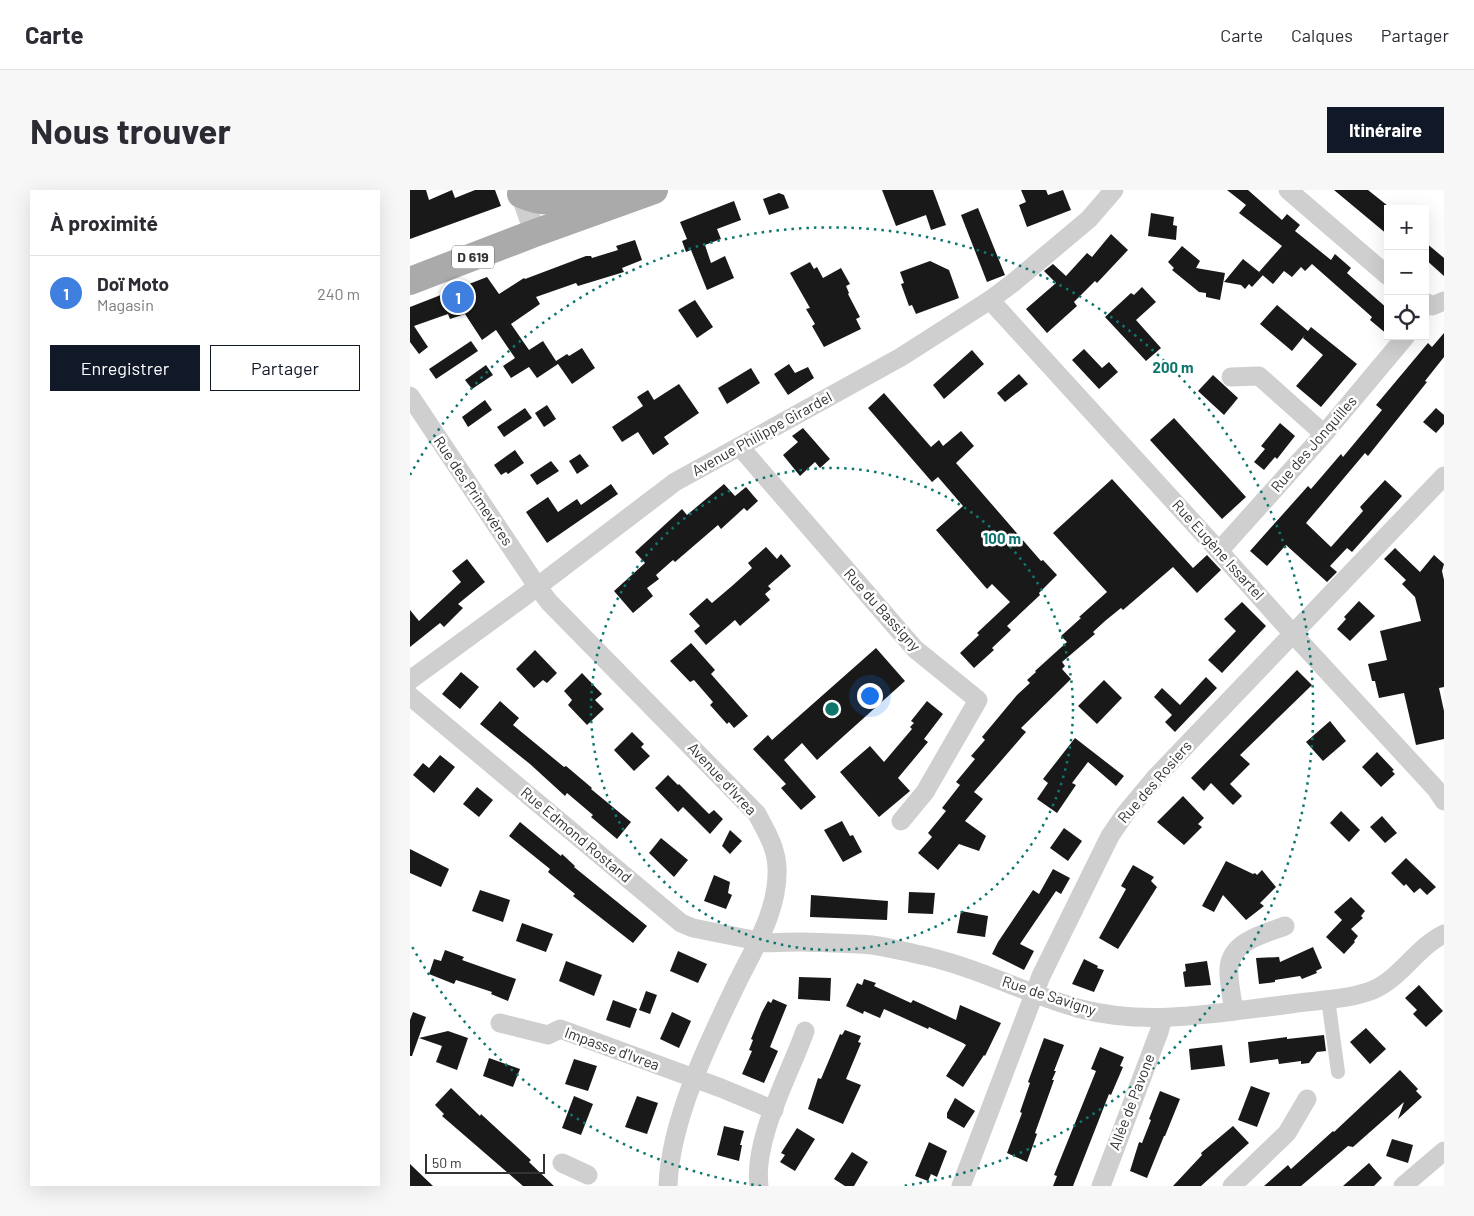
<!DOCTYPE html>
<html lang="fr">
<meta charset="utf-8">
<style>
:root{--surface:#fff;--page:#f7f7f7;--text:#2b2b33;--muted:#7c7c81;--line:#e1e1e2;--accent:#111827}
body{margin:0;font-family:Barlow,sans-serif;background:var(--page);color:var(--text)}
.controls{position:absolute;right:15px;top:15px;display:grid;overflow:hidden;border-radius:0px;box-shadow:0 5px 20px #0002}
.controls button{width:45px;height:45px;display:grid;place-items:center;padding:0;border:0;border-bottom:1px solid var(--line);background:var(--surface);color:var(--text);font:25px sans-serif}
.scale{position:absolute;left:15px;bottom:12px;width:120px;box-sizing:border-box;padding-left:5px;border:2px solid #323232;border-top:0;font-size:14px;line-height:18px;white-space:nowrap;color:#323232;-webkit-text-stroke:4px #fff;paint-order:stroke}
.you{position:absolute;left:459px;top:505px;width:18px;height:18px;margin:-12px;border:4px solid #fff;border-radius:50%;background:#1a73e8;box-shadow:0 0 0 8px #1a73e833}
.badge{display:grid;place-items:center;width:32px;height:32px;border-radius:50%;background:var(--accent);color:#fff;font-size:16px;font-weight:700}
.pin{position:absolute;translate:-50% -50%;border:2px solid #fff;box-shadow:0 1px 5px #0006}
.list{margin:0;padding:0;list-style:none}
h2{display:flex;justify-content:space-between;align-items:center;height:65px;margin:0;padding:0 20px;font-size:21px}
h2 small{font-size:16px;font-weight:400;color:var(--muted)}
.list li{display:grid;grid-template-columns:32px 1fr auto;gap:15px;align-items:center;box-sizing:border-box;height:75px;padding:0 20px;border-top:1px solid var(--line)}
.list b{display:block;font-size:19px;white-space:nowrap}
.list p{margin:0;font-size:16px;white-space:nowrap;color:var(--muted)}
.list em{font-size:16px;font-style:normal;color:var(--muted)}
.actions{display:flex;gap:10px;padding:15px 20px}
.actions a{flex:1;padding:11px 0;border:1px solid var(--accent);border-radius:0px;text-align:center;font-size:18px;color:var(--accent)}
.actions .main{background:var(--accent);color:#fff}
.icon{flex:none;width:28px;height:28px;fill:none;stroke:currentColor;stroke-width:2;stroke-linecap:round;stroke-linejoin:round}
.map{position:relative;flex:none;width:1034px;height:996px;overflow:hidden;border-radius:0px}
header{display:flex;align-items:center;gap:30px;box-sizing:border-box;height:70px;padding:0 25px;background:var(--surface);border-bottom:1px solid var(--line)}
header strong{font-size:24px}
nav{display:flex;gap:28px;margin-inline-start:auto;font-size:18px}
.intro{display:flex;align-items:center;justify-content:space-between;box-sizing:border-box;height:120px;padding:0 30px}
h1{margin:0;font-size:35px}
.button{padding:12px 22px;border-radius:0px;background:var(--accent);color:#fff;font-size:18px;font-weight:700}
main{display:flex;gap:30px;padding:0 30px}
aside{flex:1;background:var(--surface);border-radius:0px;box-shadow:0 5px 20px #0002}
.map>svg:first-child{display:block}
</style>
<header>
<strong>Carte</strong>
<nav><a>Carte</a><a>Calques</a><a>Partager</a></nav>
</header>
<div class="intro"><h1>Nous trouver</h1><a class="button">Itinéraire</a></div>
<main>
<aside>
<h2>À proximité<small></small></h2>
<ul class="list">
<li><span class="badge" style="background:#3f7fe0">1</span><div><b>Doï Moto</b><p>Magasin</p></div><em>240 m</em></li>
</ul>
<div class="actions"><a class="main">Enregistrer</a><a>Partager</a></div>
</aside>
<div class="map">
<svg width="1034" height="996" viewBox="0 0 1034 996">
<rect width="100%" height="100%" fill="#fff"/>
<!-- building -->
<g fill="#191919">
<polygon points="0,0 16,0 19,10 42,0 45,8 65,0 85,0 91,16 0,49"/>
<polygon points="472,0 523,0 536,35 521,40 516,25 486,36"/>
<polygon points="611,0 636,0 638,5 653,0 661,20 617,37 609,15 616,12"/>
<polygon points="817,0 838,0 872,30 877,24 890,35 885,41 921,70 925,64 941,78 937,83 978,119 978,145 960,130 962,127 902,74 895,81 891,77 882,87 874,81 863,94 849,82 872,56 829,23 836,15"/>
<polygon points="924,0 958,0 978,16 978,45"/>
<polygon points="369,3 374,5 379,18 359,25 353,9"/>
<polygon points="324,11 331,30 307,39 311,49 295,55 301,73 315,66 324,88 297,100 281,60 276,62 272,51 277,49 270,32"/>
<polygon points="568,18 595,85 577,92 551,25"/>
<polygon points="741,23 764,27 763,35 767,36 766,50 738,46"/>
<polygon points="701,44 718,60 687,93 685,91 664,112 667,116 637,143 616,119 646,93 634,81 643,74 656,86 677,63 682,67"/>
<polygon points="225,50 232,70 212,78 214,82 168,96 166,93 126,107 130,114 101,134 119,160 133,151 146,171 157,164 159,166 172,158 185,178 162,194 148,174 127,188 119,177 101,188 93,176 105,168 86,140 72,150 55,124 40,129 38,124 4,136 18,157 9,164 0,152 0,117 77,87 89,104 114,88 115,89 176,66 181,66 182,68 208,60 206,56"/>
<polygon points="1015,52 1034,68 1034,86 1015,69"/>
<polygon points="772,56 790,71 786,78 815,83 810,110 796,107 796,103 789,102 762,80 764,78 758,72"/>
<polygon points="833,69 853,85 842,97 839,94 835,99 831,95 814,92"/>
<polygon points="520,71 539,80 549,108 506,124 502,115 499,116 491,94 494,93 490,82"/>
<polygon points="400,72 404,79 407,77 413,88 431,78 440,94 436,96 439,103 438,104 450,127 446,129 451,139 414,157 402,136 405,134 396,119 400,118 380,83"/>
<polygon points="732,97 746,112 726,130 751,158 736,171 695,127 721,103 724,105"/>
<polygon points="285,110 303,137 287,148 268,120"/>
<polygon points="867,115 898,141 901,137 947,174 911,217 886,196 913,165 893,148 895,145 882,161 850,134"/>
<polygon points="1034,143 1034,167 1015,191 1017,192 958,266 955,263 896,333 921,357 953,321 950,317 975,290 992,306 942,362 937,358 920,376 927,382 917,392 876,355 857,376 840,361 898,296 901,299 931,264 933,267 972,220 966,215 1018,153 1022,157"/>
<polygon points="61,151 68,161 26,189 19,179"/>
<polygon points="674,159 692,178 699,172 708,182 689,199 662,170"/>
<polygon points="562,160 574,174 534,209 523,195"/>
<polygon points="379,174 385,183 398,177 404,188 378,205 364,184"/>
<polygon points="76,175 83,185 62,199 55,190"/>
<polygon points="341,178 350,193 317,214 308,198"/>
<polygon points="609,184 618,194 595,212 587,203"/>
<polygon points="803,185 828,208 814,225 788,201"/>
<polygon points="269,194 289,223 254,247 259,254 243,265 228,242 212,252 202,237 233,216 227,207 238,200 244,210"/>
<polygon points="474,203 521,257 529,250 533,256 551,241 564,256 546,273 631,371 633,370 647,385 629,403 630,405 597,436 601,440 582,458 584,460 564,478 550,463 569,445 567,443 600,412 582,394 577,399 526,340 553,316 528,287 522,292 458,218"/>
<polygon points="75,210 82,220 58,237 52,227"/>
<polygon points="137,215 146,229 134,237 125,223"/>
<polygon points="115,218 122,228 94,247 87,237"/>
<polygon points="1026,218 1034,225 1034,234 1026,243 1013,232"/>
<polygon points="764,228 836,307 812,329 740,250"/>
<polygon points="870,233 885,246 867,269 865,267 854,280 844,272 855,259 851,256"/>
<polygon points="393,238 420,269 410,278 405,272 390,286 373,265 388,252 382,246"/>
<polygon points="105,260 114,273 98,284 96,282 91,285 84,275"/>
<polygon points="170,264 179,276 167,284 159,271"/>
<polygon points="141,271 149,281 127,295 120,285"/>
<polygon points="702,289 783,378 797,365 811,380 787,403 763,377 713,420 711,418 695,431 683,442 685,444 652,472 655,476 652,479 661,489 611,538 616,542 564,602 573,609 555,631 576,646 569,661 549,654 528,680 508,663 522,647 518,643 536,621 532,618 550,595 546,592 565,569 561,566 575,550 572,547 607,505 620,493 617,490 626,482 625,481 657,452 651,446 671,428 669,427 697,402 643,343"/>
<polygon points="201,294 208,304 137,353 116,322 138,307 148,322 167,309 171,315"/>
<polygon points="314,294 325,306 336,297 348,311 337,321 334,318 311,339 308,335 265,372 263,370 246,385 249,389 237,398 243,406 223,423 204,401 235,373 225,362 272,319 277,325"/>
<polygon points="356,357 367,369 371,364 381,376 358,396 361,399 355,404 360,410 330,436 325,430 296,455 284,441 290,436 279,424 297,408 302,413 322,396 342,378 338,373"/>
<polygon points="985,358 1010,382 1024,365 1034,374 1032,381 1034,390 1034,497 1029,498 1034,521 1034,549 1006,555 994,503 969,508 965,491 962,491 958,474 977,470 970,441 1011,431 1005,407 992,394 996,390 974,369"/>
<polygon points="57,369 75,392 48,414 53,418 34,437 30,433 0,457 0,420 9,431 51,392 42,381"/>
<polygon points="949,411 965,426 940,451 927,439 936,429 934,427"/>
<polygon points="832,412 856,436 812,483 798,470 826,441 814,429"/>
<polygon points="281,453 305,480 301,484 338,526 324,538 319,532 317,534 300,515 303,512 284,490 280,492 260,471"/>
<polygon points="466,458 495,491 407,570 392,553 374,570 406,607 391,620 371,598 376,594 343,559 358,545 362,550"/>
<polygon points="125,460 147,483 137,493 133,490 124,498 106,479"/>
<polygon points="887,480 902,495 830,565 840,574 820,594 832,606 823,615 801,593 794,601 781,588"/>
<polygon points="51,482 69,497 50,519 32,504"/>
<polygon points="172,483 192,504 185,510 194,519 177,535 158,515 162,510 154,501"/>
<polygon points="796,487 807,498 765,542 755,532 762,525 744,507 752,498 770,515"/>
<polygon points="694,490 712,508 687,534 668,516"/>
<polygon points="90,511 109,528 103,535 154,577 156,576 182,598 181,599 221,632 207,649 181,627 183,625 157,603 155,606 120,574 70,534"/>
<polygon points="517,511 533,524 514,549 518,552 488,588 500,601 469,627 430,582 460,556 474,572 502,539 500,537 504,533 501,531"/>
<polygon points="920,531 936,551 913,571 896,552"/>
<polygon points="222,542 234,554 231,557 240,566 224,581 204,560"/>
<polygon points="665,548 714,586 706,596 678,572 662,593 666,595 647,623 627,609 638,593 633,589"/>
<polygon points="967,562 984,580 982,581 985,584 971,597 952,577"/>
<polygon points="30,565 45,577 24,603 3,585 13,573 19,578"/>
<polygon points="258,585 268,595 269,594 299,624 304,620 313,629 300,644 273,617 268,622 245,598"/>
<polygon points="67,597 83,610 69,627 53,614"/>
<polygon points="773,606 794,628 788,634 792,637 774,655 747,632"/>
<polygon points="931,621 950,640 939,652 920,633"/>
<polygon points="972,626 987,643 975,653 960,637"/>
<polygon points="432,631 440,646 443,645 452,662 433,672 414,640"/>
<polygon points="110,632 151,666 152,664 165,676 164,677 237,736 223,753 163,706 165,704 138,682 140,679 99,646"/>
<polygon points="654,638 672,651 658,671 640,658"/>
<polygon points="320,640 332,651 320,664 312,656"/>
<polygon points="251,648 278,670 264,687 239,663"/>
<polygon points="0,659 39,679 31,697 0,683"/>
<polygon points="996,668 1026,697 1017,705 1010,698 1004,703 996,694 994,696 981,683"/>
<polygon points="816,671 843,684 845,683 847,685 852,680 866,697 850,713 854,716 836,730 813,705 804,722 792,716"/>
<polygon points="723,675 744,687 741,691 747,697 708,759 689,748 716,699 711,696"/>
<polygon points="643,679 660,688 651,704 646,701 610,754 624,761 614,780 582,764 588,752 623,700 629,704"/>
<polygon points="304,685 320,692 318,703 322,705 316,719 294,711"/>
<polygon points="70,700 100,710 93,732 62,721"/>
<polygon points="499,702 525,703 523,724 498,723"/>
<polygon points="401,705 478,711 477,730 400,727"/>
<polygon points="941,707 955,721 951,726 953,728 941,739 948,746 944,751 945,752 934,764 916,747 932,730 924,722"/>
<polygon points="551,721 578,726 575,747 547,743"/>
<polygon points="112,733 143,744 136,762 106,751"/>
<polygon points="903,757 912,778 906,781 907,783 892,789 890,786 865,790 865,792 849,794 846,768 869,767 870,772"/>
<polygon points="35,760 54,767 52,770 106,789 98,811 81,804 82,802 46,790 44,794 19,784 24,769 31,771"/>
<polygon points="268,761 297,774 288,793 260,781"/>
<polygon points="674,769 688,776 687,778 694,780 684,802 662,794"/>
<polygon points="156,771 192,785 184,806 149,791"/>
<polygon points="797,771 801,795 775,797 773,782 776,781 775,774"/>
<polygon points="389,787 421,788 420,811 388,809"/>
<polygon points="454,789 466,793 464,796 501,813 503,810 546,830 550,815 591,833 575,866 574,865 553,897 536,886 556,855 553,853 519,837 518,839 474,819 470,828 454,821 453,824 436,816 447,793 452,795"/>
<polygon points="1009,795 1033,821 1016,837 1003,824 1007,820 995,808"/>
<polygon points="236,801 247,805 240,824 229,820"/>
<polygon points="363,809 377,815 360,857 368,861 354,893 332,884 342,861 339,860 343,850 341,849 352,822 358,811 361,813"/>
<polygon points="203,810 227,819 220,838 196,830"/>
<polygon points="3,822 16,827 2,866 0,866 0,830"/>
<polygon points="262,822 281,831 269,858 250,849"/>
<polygon points="956,838 976,859 960,874 940,852"/>
<polygon points="435,840 451,846 448,852 451,853 436,889 451,895 433,934 398,919 408,888 411,889 430,844 432,845"/>
<polygon points="38,841 58,848 47,880 26,872 32,856 9,848"/>
<polygon points="914,845 916,861 907,862 899,873 891,874 891,871 869,874 868,869 840,873 838,852 877,847 877,849"/>
<polygon points="634,848 654,855 644,881 646,881 642,890 644,890 625,943 627,944 617,972 597,963 612,923 610,922 620,893 618,892"/>
<polygon points="812,855 815,876 781,880 779,859"/>
<polygon points="690,857 714,867 710,876 713,877 701,905 699,904 663,996 643,996 647,986 644,985 686,881 681,879"/>
<polygon points="79,868 110,879 103,897 73,886"/>
<polygon points="164,869 187,876 178,901 155,894"/>
<polygon points="990,880 1008,899 1006,901 1012,907 988,929 994,912 943,957 938,956 891,996 854,996 878,975 881,979 923,941 924,942"/>
<polygon points="841,896 860,903 847,937 828,930"/>
<polygon points="41,898 70,926 71,924 121,970 119,972 144,996 113,996 32,926 34,924 25,915"/>
<polygon points="750,901 770,909 755,946 754,946 737,988 720,981 729,952 732,953 741,930 739,929"/>
<polygon points="164,906 183,914 171,945 152,938"/>
<polygon points="227,906 248,913 237,944 215,937"/>
<polygon points="545,908 565,921 554,938 537,928 537,923"/>
<polygon points="314,936 334,941 330,955 332,955 329,971 307,965"/>
<polygon points="823,936 839,953 791,996 763,996 792,965 791,963"/>
<polygon points="387,938 405,949 385,981 370,972 375,965 371,963"/>
<polygon points="982,949 1003,955 998,973 976,966"/>
<polygon points="519,952 537,961 527,987 521,984 518,991 505,986"/>
<polygon points="442,962 458,972 444,996 435,996 424,989"/>
<polygon points="959,973 972,988 964,996 933,996"/>
<polygon points="0,974 23,996 0,996"/>
</g>
<g fill="none" stroke-linecap="round" stroke-linejoin="round">
<!-- pedestrian -->
<polyline stroke="#cfcfcf" stroke-width="14" points="918,809 928,882"/>
<!-- minor -->
<g stroke="#cfcfcf" stroke-width="19">
<polyline points="878,0 978,86"/>
<polyline points="580,110 809,361 883,444 1026,599 1034,611"/>
<polyline points="1015,112 1022,116 1034,111"/>
<polyline points="821,187 849,186 914,244"/>
<path d="M 0,206 L 127,396 L 139,412 L 347,624 C 356,641 366,657 367,677 C 369,720 344,758 326,795 C 298,853 260,931 258,996"/>
<polyline points="330,257 505,459 568,510 515,602 491,631"/>
<polyline points="809,361 914,244 996,146"/>
<polyline points="0,490 115,406 265,292 491,167 580,110 604,92 679,29 704,0"/>
<path d="M 0,506 L 271,733 L 283,738 L 338,749 C 355,756 376,751 394,752 C 417,753 439,753 462,755 C 477,757 492,761 506,764 C 563,775 615,804 671,819 C 740,837 812,822 881,814 C 907,810 938,810 963,800 C 991,788 1007,757 1034,744"/>
<path d="M 824,821 C 822,807 818,791 819,778 C 821,751 854,744 875,736"/>
<polyline points="90,833 138,845 150,839 311,898 364,920"/>
<polyline points="152,973 178,985"/>
<path d="M 349,996 C 343,949 379,886 395,841"/>
<polyline points="551,996 631,786 700,646 715,624 745,588 1034,286"/>
<polyline points="691,996 749,842 753,828"/>
<polyline points="822,996 877,943 897,909"/>
<polyline points="993,996 1034,961"/>
</g>
<!-- tertiary -->
<polyline stroke="#cfcfcf" stroke-width="22" points="110,0 125,43"/>
<!-- primary -->
<g stroke="#aaa" stroke-width="28">
<path d="M 111,4 C 146,20 165,3 199,3"/>
<polyline points="0,91 125,43 244,0"/>
</g>
</g>
<!-- distance rings -->
<g fill="none" stroke="#0f766e" stroke-width="2.5" stroke-dasharray="2.5 5">
<circle cx="422" cy="519" r="241"/>
<path d="M351 996A482 482 0 0 1 0 753M0 285A482 482 0 1 1 493 996"/>
</g>
<g text-anchor="middle" stroke-width="5" stroke-linejoin="round" paint-order="stroke">
<!-- shield labels -->
<rect fill="#fff" stroke="#707070" stroke-width="1" x="42" y="55.5" width="42" height="23" rx="4"/>
<g font-size="14" font-weight="bold" fill="#323232">
<text x="63" y="72">D 619</text>
</g>
<!-- street labels -->
<g font-size="15" fill="#323232" stroke="#fff">
<text transform="translate(352 244) rotate(-29)" y="5">Avenue Philippe Girardel</text>
<text transform="translate(904 254) rotate(-49)" y="5">Rue des Jonquilles</text>
<text transform="translate(63 301) rotate(56)" y="5">Rue des Primevères</text>
<text transform="translate(808 360) rotate(48)" y="5">Rue Eugène Issartel</text>
<text transform="translate(472 420) rotate(48)" y="5">Rue du Bassigny</text>
<text transform="translate(312 589) rotate(47)" y="5">Avenue d'Ivrea</text>
<text transform="translate(745 592) rotate(-49)" y="5">Rue des Rosiers</text>
<text transform="translate(166 645) rotate(40)" y="5">Rue Edmond Rostand</text>
<text transform="translate(639 806) rotate(18)" y="5">Rue de Savigny</text>
<text transform="translate(202 859) rotate(20)" y="5">Impasse d'Ivrea</text>
<text transform="translate(722 912) rotate(-69)" y="5">Allée de Pavone</text>
</g>
</g>
<circle cx="422" cy="519" r="8" fill="#0f766e" stroke="#fff" stroke-width="2.5"/>
<g font-size="15" text-anchor="middle" font-weight="bold" fill="#0f766e" stroke="#fff" stroke-width="5" stroke-linejoin="round" paint-order="stroke">
<text x="763" y="183">200 m</text>
<text x="592" y="354">100 m</text>
</g>
</svg>
<div class="controls">
<button>+</button>
<button>−</button>
<button><svg class="icon" aria-label="locate" viewBox="0 0 24 24"><circle cx="12" cy="12" r="6"/><path d="M12 2v4M12 18v4M2 12h4M18 12h4"/></svg></button>
</div>
<div class="scale">50 m</div>
<div class="you"></div>
<div class="pin badge" style="left:48px;top:107px;background:#3f7fe0">1</div>
</div>
</main>
